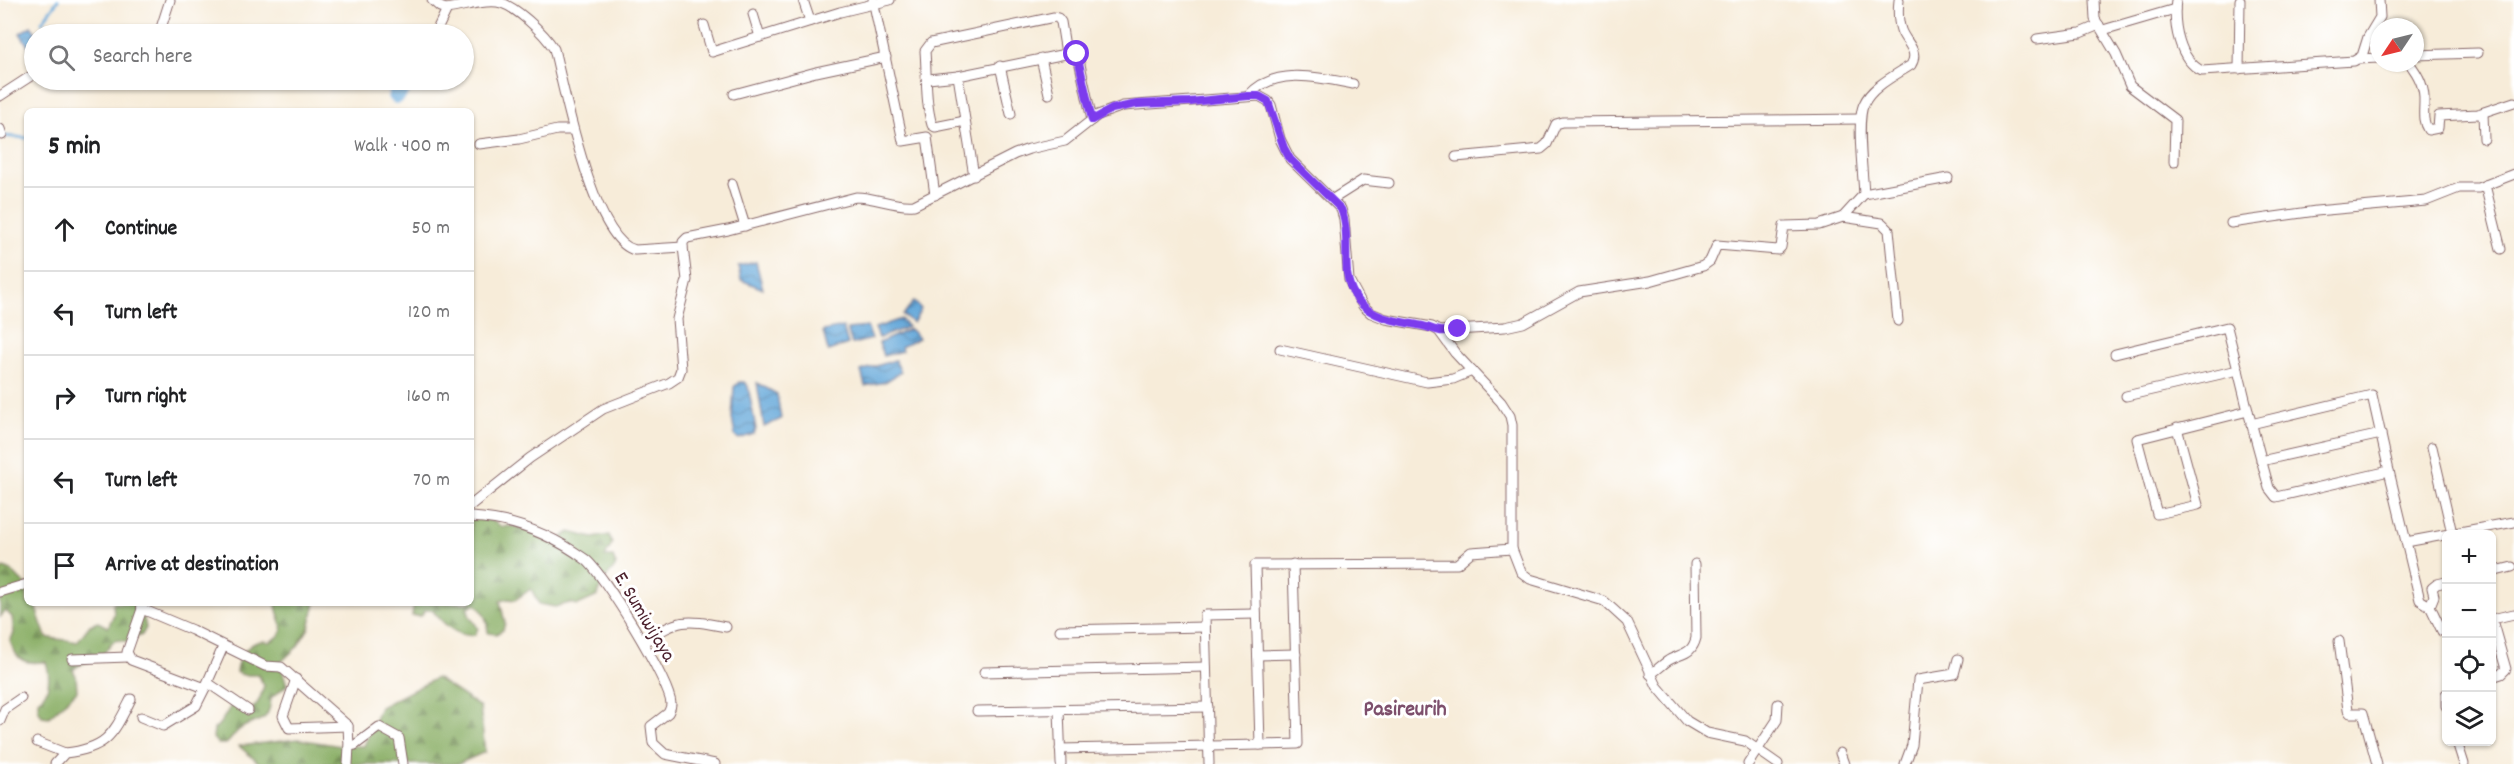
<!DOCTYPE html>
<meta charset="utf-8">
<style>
:root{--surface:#fff;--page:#f6f6f6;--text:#202124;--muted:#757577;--line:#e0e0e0}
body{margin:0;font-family:Dekko,sans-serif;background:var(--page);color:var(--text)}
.controls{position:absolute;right:18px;bottom:18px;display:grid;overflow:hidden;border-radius:9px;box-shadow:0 2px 4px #0004}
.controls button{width:54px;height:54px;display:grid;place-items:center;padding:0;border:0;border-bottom:2px solid var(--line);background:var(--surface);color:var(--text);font:30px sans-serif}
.compass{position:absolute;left:2370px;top:18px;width:54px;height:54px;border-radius:50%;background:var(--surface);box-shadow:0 2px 4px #0004;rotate:235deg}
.stop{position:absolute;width:18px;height:18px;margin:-14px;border:4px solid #7c3aed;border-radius:50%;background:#fff}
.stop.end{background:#7c3aed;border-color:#fff;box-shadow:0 2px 6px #0008}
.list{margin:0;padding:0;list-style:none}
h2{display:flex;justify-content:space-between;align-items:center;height:78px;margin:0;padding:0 24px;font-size:26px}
h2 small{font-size:20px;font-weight:400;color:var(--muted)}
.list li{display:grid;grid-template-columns:39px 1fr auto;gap:18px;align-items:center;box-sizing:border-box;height:84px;padding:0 24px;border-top:2px solid var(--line)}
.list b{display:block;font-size:22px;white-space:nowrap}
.list em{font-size:20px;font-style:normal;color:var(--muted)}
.icon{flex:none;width:33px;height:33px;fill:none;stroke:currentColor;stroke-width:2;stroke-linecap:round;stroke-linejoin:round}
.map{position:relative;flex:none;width:2514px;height:764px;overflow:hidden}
.search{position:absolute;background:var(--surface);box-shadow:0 2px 4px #0004;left:24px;top:24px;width:450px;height:66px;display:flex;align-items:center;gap:15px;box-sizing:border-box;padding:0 21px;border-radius:33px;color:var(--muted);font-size:22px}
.panel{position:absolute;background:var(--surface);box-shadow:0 2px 4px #0004;left:24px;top:108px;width:450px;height:498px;border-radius:9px}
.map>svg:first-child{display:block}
</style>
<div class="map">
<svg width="2514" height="764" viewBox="0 0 2514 764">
<defs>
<pattern id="forest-firs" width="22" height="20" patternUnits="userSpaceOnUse" patternTransform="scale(1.5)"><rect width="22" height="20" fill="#88ad63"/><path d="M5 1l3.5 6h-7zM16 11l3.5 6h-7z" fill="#718c52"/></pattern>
<pattern id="water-waves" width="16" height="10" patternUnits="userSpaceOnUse" patternTransform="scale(1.5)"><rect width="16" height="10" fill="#64a7d9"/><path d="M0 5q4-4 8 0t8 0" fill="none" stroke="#5487b0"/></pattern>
</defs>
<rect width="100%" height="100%" fill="#fff"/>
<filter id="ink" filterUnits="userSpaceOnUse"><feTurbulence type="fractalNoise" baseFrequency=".0167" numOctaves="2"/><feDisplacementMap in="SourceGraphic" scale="12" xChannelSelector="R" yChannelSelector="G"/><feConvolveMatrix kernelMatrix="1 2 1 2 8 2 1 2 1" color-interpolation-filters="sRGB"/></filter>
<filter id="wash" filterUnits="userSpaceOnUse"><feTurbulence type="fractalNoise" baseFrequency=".008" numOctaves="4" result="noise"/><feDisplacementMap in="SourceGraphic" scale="24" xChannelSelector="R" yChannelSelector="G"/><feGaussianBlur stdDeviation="1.35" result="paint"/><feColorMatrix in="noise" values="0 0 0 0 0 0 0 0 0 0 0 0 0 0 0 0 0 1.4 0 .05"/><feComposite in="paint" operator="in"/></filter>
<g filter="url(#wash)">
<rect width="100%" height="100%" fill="#f7ecd9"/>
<!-- forest -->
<g fill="url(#forest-firs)" stroke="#696647" stroke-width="1.5">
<path d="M 471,515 L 495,522 L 502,527 C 515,524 527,531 540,528 L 548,539 L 556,541 L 570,532 L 593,538 L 609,535 L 612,544 L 605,557 L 613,557 L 616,565 C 610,576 599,581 598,596 L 578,605 L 570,603 L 555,607 L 539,604 L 531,589 L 515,600 L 508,599 L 500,601 L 505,623 L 503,630 L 496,634 L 488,633 C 487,621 485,611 475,604 L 468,608 L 469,615 L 478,628 L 475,635 C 456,638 443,623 432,610 L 425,610 L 421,616 L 412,616 L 414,603 L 471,603 Z"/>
<path d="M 4,568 C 16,571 17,580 27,585 L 27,603 L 34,603 L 46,637 C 56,640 66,639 77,642 L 90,625 L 98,622 L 108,627 L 114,614 L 113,603 L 158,603 L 146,607 L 143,614 L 146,628 L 142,635 L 128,642 C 106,635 112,651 98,658 C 89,663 81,661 73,670 L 76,676 L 77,691 L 49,717 L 42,716 L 38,709 L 38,700 C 51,692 50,675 46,662 C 25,663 18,664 10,641 L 14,633 L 12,617 L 6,611 L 0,617 L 0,570 Z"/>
<path d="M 276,603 L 315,603 L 309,628 L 297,647 L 280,663 L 287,685 L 271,698 C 269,727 256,717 239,730 C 234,734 231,740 226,744 L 218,744 L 213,738 L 214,729 C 224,722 225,712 233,704 L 247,712 C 258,707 261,697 264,685 L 258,675 L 243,675 L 236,672 C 237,656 252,637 269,642 C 293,632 276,619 276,603 Z"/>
<polygon points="436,678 480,707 485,752 458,764 260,764 239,746 298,739 341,746 364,746 380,707"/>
</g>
<!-- water -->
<g fill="url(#water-waves)" stroke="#576382" stroke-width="1.5">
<polygon points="31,26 37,34 34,34 34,56 20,33"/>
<polygon points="756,262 763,289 741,280 738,266"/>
<polygon points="914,301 921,309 913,323 903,315"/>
<polygon points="901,319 908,327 879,338 875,328"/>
<polygon points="843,327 848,344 828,351 823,331"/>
<polygon points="867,327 872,339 852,344 847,329"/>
<polygon points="910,329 919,338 901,347 902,351 883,356 879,343"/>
<polygon points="895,360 901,372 885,382 865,386 861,371"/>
<polygon points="739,382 744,382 748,386 756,429 754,434 739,439 735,436 732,418 734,387"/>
<polygon points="757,383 777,394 781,419 764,427"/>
</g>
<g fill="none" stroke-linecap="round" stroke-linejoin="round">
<!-- stream -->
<g stroke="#64a7d9" stroke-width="3">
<polyline points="42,22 58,0"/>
<polyline points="2,136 27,138"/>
</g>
<!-- river -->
<polyline stroke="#64a7d9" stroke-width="18" points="397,95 409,80"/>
</g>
</g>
<g filter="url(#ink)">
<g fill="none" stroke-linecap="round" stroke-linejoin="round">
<defs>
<g id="minor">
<path d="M 432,0 L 440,7 L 446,9 C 462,7 481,0 497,2 C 514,4 545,34 554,49 C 564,88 593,241 635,250 L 683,247"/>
<polyline points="803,0 810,21"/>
<polyline points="873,0 903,141 927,137 935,195"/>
<polyline points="2094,0 2095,19 2116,54 2130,86 2175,120 2174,162"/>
<path d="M 2176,0 C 2173,24 2179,60 2202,71 L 2354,61 L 2362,56 L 2368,37 L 2380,17 L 2379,0"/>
<polyline points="753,14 760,37"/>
<polyline points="704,25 712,52 840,12 890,0"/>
<polyline points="2103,30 2175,9"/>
<polyline points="159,34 170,0"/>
<polyline points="435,34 447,9"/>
<polyline points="2037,39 2080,33 2099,25"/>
<polyline points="2415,55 2478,53"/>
<polyline points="1041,58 1049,94"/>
<polyline points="2359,59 2379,58"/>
<path d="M 2409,63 C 2418,74 2425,87 2424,102 C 2424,112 2422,121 2428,130 L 2438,128 L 2439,116 L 2478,114 L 2514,102"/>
<polyline points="1000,66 1011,114"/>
<polyline points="2239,69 2240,0"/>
<polyline points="928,79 958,76"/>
<polyline points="734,94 816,72 886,57"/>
<polyline points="0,96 34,74"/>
<path d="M 1248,96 C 1274,66 1319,77 1353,84"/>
<polyline points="2483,113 2484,139"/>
<path d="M 965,121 L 935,127 L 932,125 C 925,101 927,76 925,51 L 931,43 L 1054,17 L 1058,18 L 1061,22 L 1066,53"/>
<polyline points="0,129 2,135"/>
<polyline points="479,144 519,139 557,130 573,130"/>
<polyline points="1456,157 1541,149 1547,144 1556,124 1563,122 1860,119"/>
<polyline points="974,176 958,76 1075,52 1079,60 1092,120"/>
<polyline points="732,184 745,226"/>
<polyline points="2485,185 2501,249"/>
<polyline points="1864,194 1948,178"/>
<polyline points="1333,199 1363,180 1389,183"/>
<polyline points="1843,217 1882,223 1889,230 1898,321"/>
<polyline points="2231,223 2316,211 2426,201 2459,188 2478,188 2514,174"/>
<path d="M 1439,331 L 1505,327 L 1523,323 L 1579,292 L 1650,281 L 1703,266 L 1710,261 L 1717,245 L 1778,250 L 1781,247 L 1784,226 L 1819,225 L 1843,217 L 1864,194 C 1863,174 1856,119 1864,104 C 1871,87 1896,75 1911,65 C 1920,51 1905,42 1901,30 C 1898,21 1898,9 1899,0"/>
<polyline points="1280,349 1427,382 1453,379 1472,371"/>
<polyline points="2115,354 2227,327 2238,370"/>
<polyline points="2126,396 2238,370 2248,411"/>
<polyline points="2251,424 2372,395 2389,471"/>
<polyline points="2177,428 2198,505 2157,514 2137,439 2248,411 2269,488 2276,497 2389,471 2420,600 2430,606 2442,631 2446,630"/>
<polyline points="2432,447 2452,533"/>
<polyline points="2261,461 2381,434"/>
<path d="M 471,505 L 530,458 L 603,409 L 669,383 L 678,377 L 681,369 L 677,319 L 687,280 L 683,247 L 683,242 L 687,238 L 728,230 L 856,197 C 876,197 894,207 914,205 L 1015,154 L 1029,149 L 1065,141 L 1098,115 L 1123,106 L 1259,96 L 1268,101 L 1271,105 L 1280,139 L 1290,159 L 1341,209 L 1344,219 L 1349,280 L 1363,306 L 1371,313 L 1386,319 L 1432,327 L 1439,331 L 1455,353 L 1501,402 L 1510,416 L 1512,425 L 1512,549 L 1521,572 L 1530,579 L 1604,601 L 1627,622 L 1657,686 L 1687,721 L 1707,733 L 1745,741 L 1778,764"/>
<path d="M 471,517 C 513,519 552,535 585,559 C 603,572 670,682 671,704 C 671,708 670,709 668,713 L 651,726 L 653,743 L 665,754 L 715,764"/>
<polyline points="2406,542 2514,522"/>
<polyline points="2492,572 2512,567"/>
<polyline points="0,592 27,584"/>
<polyline points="141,603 142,609 192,630 265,666 281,667 348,726 349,746 348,764"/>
<polyline points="2430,606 2434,596 2432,588 2437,584 2446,582"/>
<polyline points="142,609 127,652 131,660 205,688 223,647"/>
<polyline points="2492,619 2514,614"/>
<polyline points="2492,620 2506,669 2501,674 2492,677"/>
<polyline points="1060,630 1205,627"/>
<polyline points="2339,641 2348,710 2350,713 2363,713 2377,764"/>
<path d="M 644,642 C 680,618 684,619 726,627"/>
<polyline points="1258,655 1296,654"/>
<polyline points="72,659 128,657"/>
<polyline points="984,672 1206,667"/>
<path d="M 1650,674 C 1658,670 1663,663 1671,659 C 1683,653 1692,654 1696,638 L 1695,564"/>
<polyline points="296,679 283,716 289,728 348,726"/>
<polyline points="208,683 248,710"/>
<polyline points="2446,694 2446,706"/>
<polyline points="1059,710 1061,764"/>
<polyline points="977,711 1208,707"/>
<polyline points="141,717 163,726 196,706 205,688"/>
<polyline points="0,721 5,709 21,698"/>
<polyline points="37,742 65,753"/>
<polyline points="2457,742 2464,764"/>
<polyline points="1260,745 1298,744 1293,564"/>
<polyline points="349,746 355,745 379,727 399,738 403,764"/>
<polyline points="1060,749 1260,745 1255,565 1457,564 1471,552 1512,549"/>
<polyline points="1840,753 1844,764"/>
<path d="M 55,764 L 65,753 C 108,748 113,734 131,699"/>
<polyline points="1209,764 1205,615 1256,614"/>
<polyline points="1748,764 1777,720 1778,704"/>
<polyline points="1905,764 1912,745 1918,680 1954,674 1958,659"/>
</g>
</defs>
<!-- minor casing -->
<use href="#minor" stroke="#876768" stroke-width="11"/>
<!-- minor -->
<use href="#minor" stroke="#fff" stroke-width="9"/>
</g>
</g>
<g fill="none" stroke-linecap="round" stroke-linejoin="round" filter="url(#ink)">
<!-- route -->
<path stroke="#7c3aed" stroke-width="8" d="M 1077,54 L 1092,120 L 1112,109 L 1137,104 L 1190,102 L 1248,96 L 1259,96 L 1268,101 L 1284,148 L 1290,159 L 1341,209 C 1349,229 1345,252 1347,273 C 1353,314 1384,319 1418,325 C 1426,326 1434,330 1440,331 C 1445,332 1453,329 1458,329"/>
</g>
<g text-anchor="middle" stroke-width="6" stroke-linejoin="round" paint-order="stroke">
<!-- street labels -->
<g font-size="20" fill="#4a1f2b" stroke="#fff">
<text transform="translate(646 616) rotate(59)" y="7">E. Sumiwijaya</text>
</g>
<!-- quarter labels -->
<g font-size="22" font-weight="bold" fill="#7d4f6c" stroke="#fff">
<text x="1405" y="715">Pasireurih</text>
</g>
</g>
</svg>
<div class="controls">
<button>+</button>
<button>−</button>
<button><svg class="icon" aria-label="locate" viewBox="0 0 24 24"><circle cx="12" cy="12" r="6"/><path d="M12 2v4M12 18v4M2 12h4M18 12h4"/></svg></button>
<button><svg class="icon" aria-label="layers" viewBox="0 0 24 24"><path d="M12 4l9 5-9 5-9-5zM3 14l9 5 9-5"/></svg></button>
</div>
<svg class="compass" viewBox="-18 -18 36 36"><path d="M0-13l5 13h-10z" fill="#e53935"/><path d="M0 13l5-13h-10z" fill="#757577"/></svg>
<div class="stop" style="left:1077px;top:54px"></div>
<div class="stop end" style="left:1458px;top:329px"></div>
<div class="search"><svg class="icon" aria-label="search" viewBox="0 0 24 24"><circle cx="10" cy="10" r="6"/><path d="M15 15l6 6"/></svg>Search here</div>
<section class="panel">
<h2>5 min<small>Walk · 400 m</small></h2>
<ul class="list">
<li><svg class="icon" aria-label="ahead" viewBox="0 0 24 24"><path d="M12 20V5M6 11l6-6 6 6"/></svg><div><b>Continue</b></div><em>50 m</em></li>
<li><svg class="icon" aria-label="left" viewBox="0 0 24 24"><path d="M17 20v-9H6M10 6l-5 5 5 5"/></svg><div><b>Turn left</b></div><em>120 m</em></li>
<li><svg class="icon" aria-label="right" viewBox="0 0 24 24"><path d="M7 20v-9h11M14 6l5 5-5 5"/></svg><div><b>Turn right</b></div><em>160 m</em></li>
<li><svg class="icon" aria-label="left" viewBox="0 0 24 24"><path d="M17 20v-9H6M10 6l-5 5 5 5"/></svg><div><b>Turn left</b></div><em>70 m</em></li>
<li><svg class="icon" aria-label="arrive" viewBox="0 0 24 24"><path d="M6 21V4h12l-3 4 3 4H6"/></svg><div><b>Arrive at destination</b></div></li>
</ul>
</section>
</div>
